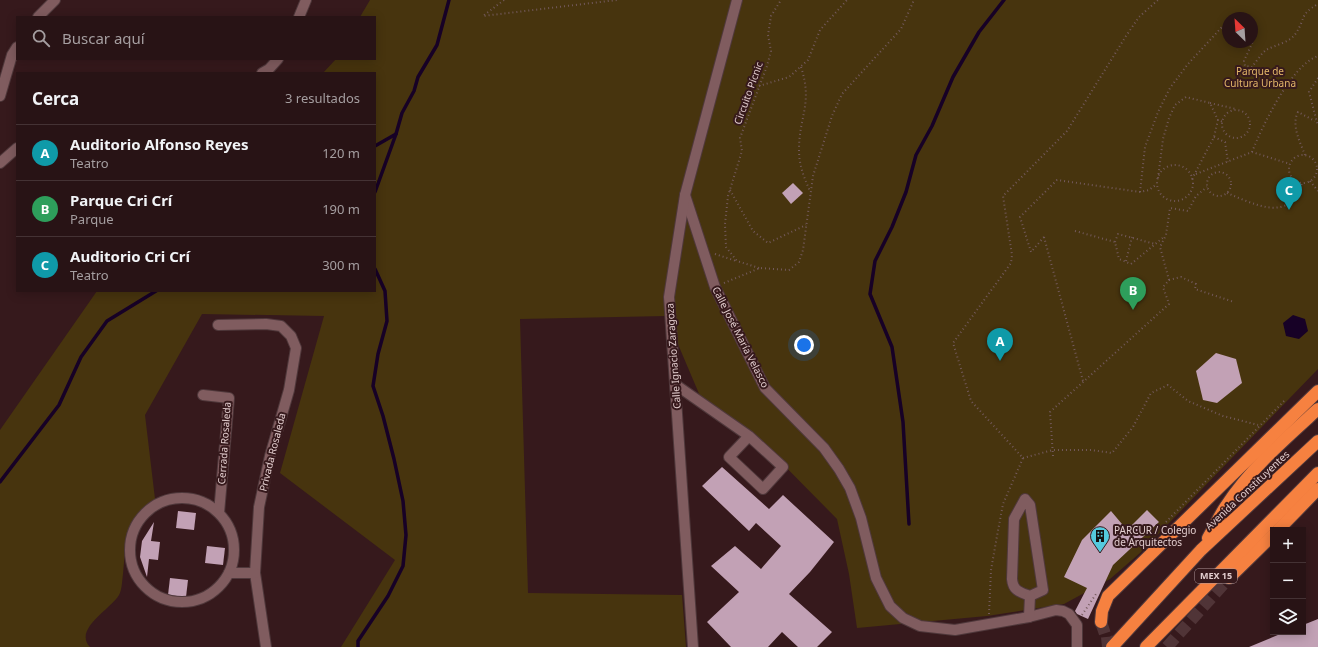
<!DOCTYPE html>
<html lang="es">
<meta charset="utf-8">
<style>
:root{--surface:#281315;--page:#342022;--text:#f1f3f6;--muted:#a59ea0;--line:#443234;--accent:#54cade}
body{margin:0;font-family:"Noto Sans",sans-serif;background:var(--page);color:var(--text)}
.controls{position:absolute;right:12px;bottom:12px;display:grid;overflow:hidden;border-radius:0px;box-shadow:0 2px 10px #0003}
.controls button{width:36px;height:36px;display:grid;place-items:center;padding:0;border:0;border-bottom:1px solid var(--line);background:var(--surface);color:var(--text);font:20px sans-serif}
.compass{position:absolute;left:1222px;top:12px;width:36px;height:36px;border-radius:50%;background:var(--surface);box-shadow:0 2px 10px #0003;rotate:335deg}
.you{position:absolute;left:804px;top:345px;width:14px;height:14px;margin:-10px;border:3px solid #fff;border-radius:50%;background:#1a73e8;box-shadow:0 0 0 6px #1a73e833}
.badge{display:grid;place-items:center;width:26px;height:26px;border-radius:50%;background:var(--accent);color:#fff;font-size:13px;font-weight:700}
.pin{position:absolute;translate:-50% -33px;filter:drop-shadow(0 1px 2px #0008)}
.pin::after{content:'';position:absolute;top:21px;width:14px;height:12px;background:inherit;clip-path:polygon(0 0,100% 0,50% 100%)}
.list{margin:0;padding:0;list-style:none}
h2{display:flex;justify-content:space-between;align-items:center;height:52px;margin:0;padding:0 16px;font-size:17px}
h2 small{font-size:13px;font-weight:400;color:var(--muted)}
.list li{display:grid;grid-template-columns:26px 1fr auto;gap:12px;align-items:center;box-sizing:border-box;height:56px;padding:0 16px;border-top:1px solid var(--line)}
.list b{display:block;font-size:15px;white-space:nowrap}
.list p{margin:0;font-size:13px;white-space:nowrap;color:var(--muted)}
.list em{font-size:13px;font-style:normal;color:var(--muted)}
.icon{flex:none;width:22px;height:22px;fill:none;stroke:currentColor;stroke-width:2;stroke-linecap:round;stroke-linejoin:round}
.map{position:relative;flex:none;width:1318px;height:647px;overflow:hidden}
.search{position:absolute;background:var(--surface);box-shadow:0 2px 10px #0003;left:16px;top:16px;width:360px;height:44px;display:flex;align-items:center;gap:10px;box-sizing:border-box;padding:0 14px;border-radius:0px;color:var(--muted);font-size:15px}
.panel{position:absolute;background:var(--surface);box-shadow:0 2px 10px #0003;left:16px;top:72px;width:360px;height:220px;border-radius:0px}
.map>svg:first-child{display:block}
</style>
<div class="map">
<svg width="1318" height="647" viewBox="0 0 1318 647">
<rect width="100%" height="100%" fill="#36191c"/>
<!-- green -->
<path fill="#47340e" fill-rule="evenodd" d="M 370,0 L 1318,0 L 1318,369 L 1140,553 L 1110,579 L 1064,604 L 987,616 L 857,628 L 849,574 L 837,519 L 756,437 L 700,396 L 666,316 L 520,319 L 528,593 L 682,595 L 686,647 L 341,647 L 395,560 L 280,473 L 324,316 L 202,314 L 145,415 L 155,499 C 122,523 127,538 123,574 C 122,581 122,590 119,595 C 111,609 73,629 90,647 L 0,647 L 0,430 L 97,291 L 375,291 L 375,73 L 323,73 L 336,59 L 375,59 L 375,17 L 360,17 ZM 1228,18 L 1252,18 L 1252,42 L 1228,42 Z"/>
<!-- water -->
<polygon fill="#170126" points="1293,315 1305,319 1308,331 1299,339 1286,336 1283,323"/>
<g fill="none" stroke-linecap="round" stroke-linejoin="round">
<!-- stream -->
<g stroke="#170126" stroke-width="3.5">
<polyline points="375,146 396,134"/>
<polyline points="375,192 396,134 402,113 414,91 418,77 437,45 449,0"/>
<polyline points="0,482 59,405 81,357 107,321 156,291"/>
<polyline points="909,524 903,422 892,347 870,294 875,261 892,227 906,192 916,155 932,126 953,77 979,32 1004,0"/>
<polyline points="358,647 358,641 388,596 403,566 406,535 403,501 394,459 383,416 373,386 378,354 387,321 385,291 375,269"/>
</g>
</g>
<!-- building -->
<g fill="#c2a1b5">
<polygon points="793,183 803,193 791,204 782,193"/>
<polygon points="1216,353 1236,359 1242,383 1217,403 1203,400 1196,371"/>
<polygon points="722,467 769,509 783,495 834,542 810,572 789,594 832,632 817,647 798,647 782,632 768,647 731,647 707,622 739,592 711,566 735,546 761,569 781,546 756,523 749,531 702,486"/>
<polygon points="1147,510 1159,522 1113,565 1088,619 1077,614 1075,611 1087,588 1064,577 1082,540 1111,511 1127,530"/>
<polygon points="178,511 196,513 194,530 176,528"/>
<polygon points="154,522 151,541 160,542 158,560 149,559 147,577 140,557 142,541"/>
<polygon points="207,546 225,548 223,565 205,563"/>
<polygon points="170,578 188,580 186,597 168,595"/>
<polygon points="1318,619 1318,647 1249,647 1285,632 1303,632 1303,625"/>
</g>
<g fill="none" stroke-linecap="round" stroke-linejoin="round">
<!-- minor-tunnel -->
<polyline stroke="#503437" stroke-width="10" stroke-dasharray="10 5" stroke-linecap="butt" points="1106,637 1107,647"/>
<!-- highway-tunnel -->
<g stroke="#503437" stroke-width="12" stroke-dasharray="12 6" stroke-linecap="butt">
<polyline points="1101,622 1106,637 1113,647"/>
<polyline points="1167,647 1229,578"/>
</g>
<defs>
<g id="minor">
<polyline points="38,17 55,0"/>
<polyline points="299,17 306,0"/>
<polyline points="262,73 269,69 278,59"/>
<polyline points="0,96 12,55 17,47"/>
<polyline points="0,163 17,148"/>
<polyline points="685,195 715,287 765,388 824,448 839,469 850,488 861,518 876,578 890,606 903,618 920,626 955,630 1029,617 1056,610 1063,611 1069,614 1077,625 1077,647"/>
<polyline points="218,325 266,324 281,326 291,336 296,348 289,390 270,456 259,507 255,573 266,647"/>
<polyline points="676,385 749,436 783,467 763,489 729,457 749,436"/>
<polyline points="203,395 229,398 219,513"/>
<circle cx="182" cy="550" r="52"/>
<path d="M 1025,499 L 1030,505 L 1043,590 L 1030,596 C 1020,592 1013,591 1012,579 L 1014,519 Z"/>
<polyline points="229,573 255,573"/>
<polyline points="1029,617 1030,596"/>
<polyline points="693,647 669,297 685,195 737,0"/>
</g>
<g id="highway">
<polyline points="1278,530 1318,489"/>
<path d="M 1208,538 C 1214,528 1219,516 1226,506 C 1250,469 1285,439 1318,409"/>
<polyline points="1229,578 1273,535"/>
<polyline points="1101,622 1102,611 1108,596 1318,391"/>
<polyline points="1112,647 1201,550 1318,441"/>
<polyline points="1146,647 1318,473"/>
</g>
</defs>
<!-- minor casing -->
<use href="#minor" stroke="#4f383b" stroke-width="12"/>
<!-- highway casing -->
<use href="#highway" stroke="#4f383b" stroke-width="14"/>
<!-- path -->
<g stroke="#73595b" stroke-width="2" stroke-dasharray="1 3" stroke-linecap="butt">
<polyline points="504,0 483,16 617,0"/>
<path d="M 1252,31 L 1254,39 L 1244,61 L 1245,66 L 1252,67 C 1256,62 1261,54 1266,50 C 1275,45 1291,42 1296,33 C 1306,18 1299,15 1318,4"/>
<path d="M 801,67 C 813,104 799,116 799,150 C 799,165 804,178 810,191"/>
<polyline points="1318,78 1309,92 1318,126"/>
<polyline points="759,86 789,77 808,60 820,30 847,0"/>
<polyline points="1210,103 1236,109"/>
<circle cx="1236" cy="124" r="14"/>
<polyline points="1214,137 1225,142 1228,162"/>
<path d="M 1252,152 C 1262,127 1291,65 1318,56"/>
<circle cx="1303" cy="169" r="14"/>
<path d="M 1305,155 C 1300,142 1291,125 1298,112 L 1315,121"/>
<circle cx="1175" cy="183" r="18"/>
<circle cx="1219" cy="184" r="12"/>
<polyline points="1196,174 1252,152 1290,164"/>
<polyline points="1158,178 1163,139 1169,118 1175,105 1186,97 1210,103 1218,120"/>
<polyline points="1192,179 1214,137 1218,120 1223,122"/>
<polyline points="1310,181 1318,191"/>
<polyline points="730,190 753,231 768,243 806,225"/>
<polyline points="1140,192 1145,147 1158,112 1170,88 1188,64 1221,28 1228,22"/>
<path d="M 1227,193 C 1254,204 1290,224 1302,183"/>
<polyline points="1075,231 1115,242 1119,259 1131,264 1165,236"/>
<polyline points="1044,237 1031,252 1020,217 1057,180 1140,192 1149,190 1157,184"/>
<polyline points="1044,237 1083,381"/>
<polyline points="1115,242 1118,234 1155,244"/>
<polyline points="715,254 736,261"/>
<polyline points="1126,261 1132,237"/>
<polyline points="759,268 737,261 726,247 725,224 728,196 742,151 740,138 767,66 771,51 768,35 771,16 781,0"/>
<polyline points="1169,280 1181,277 1196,284 1195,289 1234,302"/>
<polyline points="724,283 760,268 789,270 799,262 803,250 813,176 832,116 842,94 901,29 914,0"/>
<polyline points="1053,456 1050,412 1169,304 1163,287 1169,280 1160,247 1166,235 1170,208 1188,211 1196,196 1207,187"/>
<polyline points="1023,458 1053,450 1091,450 1112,453 1133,427 1151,393 1168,385 1188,401 1223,416 1258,425"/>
<polyline points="1166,522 1286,399"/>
<polyline points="989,614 991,570 997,536 1003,504 1023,458 971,401 953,343 1011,263 1012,255 1003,196 1067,131 1126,36 1139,17 1158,0"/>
<polyline points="1082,615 1096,594"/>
</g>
<!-- minor -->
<use href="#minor" stroke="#805c5f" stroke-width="10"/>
<!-- highway -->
<use href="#highway" stroke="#f68140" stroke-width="12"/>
</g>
<!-- icons -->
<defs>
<symbol id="building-pin" viewBox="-11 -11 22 30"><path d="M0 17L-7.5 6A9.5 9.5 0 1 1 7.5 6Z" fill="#54cade" stroke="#36191c"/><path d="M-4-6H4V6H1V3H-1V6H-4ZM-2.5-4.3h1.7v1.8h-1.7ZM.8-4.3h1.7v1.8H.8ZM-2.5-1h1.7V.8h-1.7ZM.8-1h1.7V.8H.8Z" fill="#111"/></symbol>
</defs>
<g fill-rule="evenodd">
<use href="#building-pin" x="1089" y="525" width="22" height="30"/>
</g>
<g text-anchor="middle" stroke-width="4" stroke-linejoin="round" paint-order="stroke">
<!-- shield labels -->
<rect fill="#36191c" stroke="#ae9799" stroke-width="1" x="1195" y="569" width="42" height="14" rx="3"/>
<g font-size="9" font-weight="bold" fill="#e2cdce">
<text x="1216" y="579">MEX 15</text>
</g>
<!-- park labels -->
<g font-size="10" fill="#e3b669" stroke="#36191c">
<text x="1260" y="75">Parque de<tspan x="1260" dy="12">Cultura Urbana</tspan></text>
</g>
<!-- street labels -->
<g font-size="10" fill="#e2cdce" stroke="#36191c">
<text transform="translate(748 93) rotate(-70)" y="4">Circuito Pícnic</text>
<text transform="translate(741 337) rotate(63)" y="4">Calle José María Velasco</text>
<text transform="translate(673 356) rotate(-94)" y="4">Calle Ignacio Zaragoza</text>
<text transform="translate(224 443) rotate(-86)" y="4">Cerrada Rosaleda</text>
<text transform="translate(272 452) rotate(-76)" y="4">Privada Rosaleda</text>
<text transform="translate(1247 490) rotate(-43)" y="4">Avenida Constituyentes</text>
</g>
<!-- poi labels -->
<g font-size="10" fill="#e2cdce" stroke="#36191c" text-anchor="start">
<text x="1114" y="534">PARCUR / Colegio<tspan x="1114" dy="12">de Arquitectos</tspan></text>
</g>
</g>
</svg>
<div class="controls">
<button>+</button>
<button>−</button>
<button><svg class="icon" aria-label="layers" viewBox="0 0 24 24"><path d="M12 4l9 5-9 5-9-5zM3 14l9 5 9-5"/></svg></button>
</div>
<svg class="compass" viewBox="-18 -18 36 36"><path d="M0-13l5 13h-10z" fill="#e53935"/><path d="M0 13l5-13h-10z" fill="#a59ea0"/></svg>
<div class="you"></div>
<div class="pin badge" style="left:1000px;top:361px;background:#0f9aa8">A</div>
<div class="pin badge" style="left:1133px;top:310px;background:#2e9e5b">B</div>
<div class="pin badge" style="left:1289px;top:210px;background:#0f9aa8">C</div>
<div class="search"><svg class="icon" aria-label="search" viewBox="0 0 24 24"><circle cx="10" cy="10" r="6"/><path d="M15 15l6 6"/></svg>Buscar aquí</div>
<section class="panel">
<h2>Cerca<small>3 resultados</small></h2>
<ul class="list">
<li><span class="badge" style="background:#0f9aa8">A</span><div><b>Auditorio Alfonso Reyes</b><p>Teatro</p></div><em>120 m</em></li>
<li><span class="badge" style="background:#2e9e5b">B</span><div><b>Parque Cri Crí</b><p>Parque</p></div><em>190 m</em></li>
<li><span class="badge" style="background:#0f9aa8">C</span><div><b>Auditorio Cri Crí</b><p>Teatro</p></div><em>300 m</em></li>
</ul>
</section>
</div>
